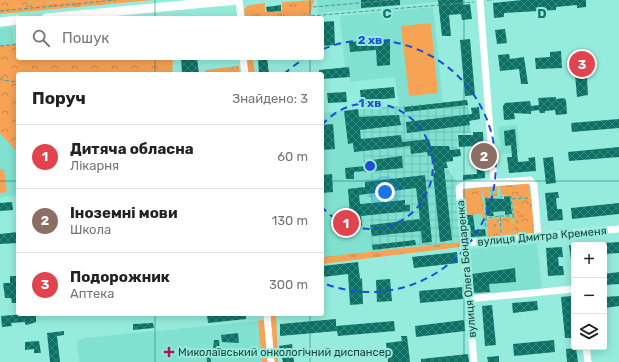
<!DOCTYPE html>
<html lang="uk">
<meta charset="utf-8">
<style>
:root{--surface:#fff;--page:#f2f2f2;--text:#222;--muted:#767676;--line:#e0e0e0;--accent:#b45309}
body{margin:0;font-family:Rubik,sans-serif;background:var(--page);color:var(--text)}
.controls{position:absolute;right:12px;bottom:12px;display:grid;overflow:hidden;border-radius:4px;box-shadow:0 2px 10px #0003}
.controls button{width:36px;height:36px;display:grid;place-items:center;padding:0;border:0;border-bottom:1px solid var(--line);background:var(--surface);color:var(--text);font:20px sans-serif}
.you{position:absolute;left:385px;top:192px;width:14px;height:14px;margin:-10px;border:3px solid #fff;border-radius:50%;background:#1a73e8;box-shadow:0 0 0 6px #1a73e833}
.badge{display:grid;place-items:center;width:26px;height:26px;border-radius:50%;background:var(--accent);color:#fff;font-size:13px;font-weight:700}
.pin{position:absolute;translate:-50% -50%;border:2px solid #fff;box-shadow:0 1px 4px #0006}
.list{margin:0;padding:0;list-style:none}
h2{display:flex;justify-content:space-between;align-items:center;height:52px;margin:0;padding:0 16px;font-size:17px}
h2 small{font-size:13px;font-weight:400;color:var(--muted)}
.list li{display:grid;grid-template-columns:26px 1fr auto;gap:12px;align-items:center;box-sizing:border-box;height:64px;padding:0 16px;border-top:1px solid var(--line)}
.list b{display:block;font-size:15px;white-space:nowrap}
.list p{margin:0;font-size:13px;white-space:nowrap;color:var(--muted)}
.list em{font-size:13px;font-style:normal;color:var(--muted)}
.icon{flex:none;width:22px;height:22px;fill:none;stroke:currentColor;stroke-width:2;stroke-linecap:round;stroke-linejoin:round}
.map{position:relative;flex:none;width:619px;height:362px;overflow:hidden}
.search{position:absolute;background:var(--surface);box-shadow:0 2px 10px #0003;left:16px;top:16px;width:308px;height:44px;display:flex;align-items:center;gap:10px;box-sizing:border-box;padding:0 14px;border-radius:4px;color:var(--muted);font-size:15px}
.panel{position:absolute;background:var(--surface);box-shadow:0 2px 10px #0003;left:16px;top:72px;width:308px;height:244px;border-radius:4px}
.map>svg:first-child{display:block}
</style>
<div class="map">
<svg width="619" height="362" viewBox="0 0 619 362">
<defs>
<pattern id="industrial-grid" width="8" height="8" patternUnits="userSpaceOnUse"><rect width="8" height="8" fill="#80e1d0"/><path d="M0 4h8M4 0v8" fill="none" stroke="#6ec2b4"/></pattern>
<pattern id="grass-tufts" width="24" height="20" patternUnits="userSpaceOnUse"><rect width="24" height="20" fill="#f7a355"/><path d="M3 7l-1-3M5 7V3M7 7l1-3M15 17l-1-3M17 17v-4M19 17l1-3" fill="none" stroke="#c88648"/></pattern>
<pattern id="park-crowns" width="20" height="18" patternUnits="userSpaceOnUse"><rect width="20" height="18" fill="#f7a355"/><path d="M2 6a3 3 0 1 1 6 0M12 15a3 3 0 1 1 6 0" fill="none" stroke="#c88648"/></pattern>
<pattern id="building-cross-hatch" width="8" height="8" patternUnits="userSpaceOnUse"><rect width="8" height="8" fill="#0c7165"/><path d="M0 0l8 8M0 8l8-8" fill="none" stroke="#38867d"/></pattern>
</defs>
<rect width="100%" height="100%" fill="#96ecdc"/>
<!-- built -->
<g fill="#80e1d0">
<polygon points="317,0 457,0 318,13"/>
<polygon points="433,7 443,102 399,106 395,77 350,82 349,67 345,67 340,16"/>
<polygon points="12,27 14,44 0,46 0,28"/>
<polygon points="358,109 372,252 322,257 322,113"/>
<polygon points="517,125 520,152 501,154 498,127"/>
<polygon points="0,133 18,153 18,195 0,197"/>
<polygon points="529,183 535,233 467,239 462,189"/>
<polygon points="537,243 542,290 475,296 470,249"/>
<polygon points="258,321 262,362 79,362 77,341 84,338"/>
</g>
<!-- industrial -->
<polygon fill="url(#industrial-grid)" points="467,100 471,133 457,133 458,149 445,150 446,162 450,173 457,182 456,194 462,242 372,252 358,109"/>
<!-- grass -->
<g fill="url(#grass-tufts)">
<polygon points="79,0 153,0 0,14 0,7"/>
<polygon points="314,0 310,15 276,18 245,18 244,9 249,5 265,3 265,12 282,11 282,2"/>
<polygon points="247,58 253,58 255,74 248,74"/>
<polygon points="529,183 531,197 512,199 512,197 529,195 528,185 511,187 512,195 501,195 500,185"/>
<polygon points="497,186 497,196 493,197 495,190 492,189 488,191 492,197 483,197 482,187"/>
<polygon points="462,189 467,189 465,201 483,199 485,219 483,221 482,214 465,215"/>
<polygon points="531,198 535,233 502,235 500,218 507,217 507,219 502,219 503,234 513,233 511,219 508,219 508,217 512,217 513,222 516,219 513,217 513,208 516,208 517,215 516,201 516,207 513,207 512,200"/>
<polygon points="499,218 494,227 499,220 501,235 488,237 487,219"/>
<polygon points="462,242 460,247 322,264 322,257"/>
<polygon points="269,314 276,314 278,362 274,362"/>
<polygon points="264,320 268,362 262,362 258,321"/>
</g>
<!-- park -->
<g fill="url(#park-crowns)">
<polygon points="0,0 79,0 0,7"/>
<polygon points="18,44 18,58 173,58 172,74 18,74 18,153 0,133 0,46"/>
<polygon points="239,66 240,74 205,74 205,70"/>
<polygon points="528,185 529,195 512,197 511,187"/>
<polygon points="482,187 482,200 465,201 467,189"/>
<polygon points="529,200 530,214 517,215 515,201"/>
<polygon points="531,218 532,231 514,232 513,222 516,219"/>
<polygon points="502,219 511,219 513,233 503,234"/>
</g>
<!-- pitch -->
<g fill="#f7a355">
<polygon points="431,23 438,93 409,96 401,26"/>
<polygon points="4,169 7,192 0,193 0,170"/>
</g>
<!-- building -->
<g fill="url(#building-cross-hatch)">
<polygon points="361,0 400,0 400,5 361,8"/>
<polygon points="438,0 463,0 463,5 470,4 472,19 462,20 461,14 449,15 451,36 442,36"/>
<polygon points="522,0 586,0 586,7 577,8 577,5 556,7 556,10 504,13 504,17 494,18 493,3"/>
<polygon points="281,5 281,11 267,12 266,7"/>
<polygon points="334,21 335,45 322,46 322,22"/>
<polygon points="505,29 507,43 497,44 495,30"/>
<polygon points="390,39 390,65 377,66 376,50 350,52 349,42"/>
<polygon points="470,39 475,95 465,96 460,40"/>
<polygon points="561,51 562,68 536,69 535,58 550,57 550,52"/>
<polygon points="509,54 510,59 524,57 528,84 521,84 519,69 500,71 498,55"/>
<polygon points="181,58 197,58 199,74 182,74"/>
<polygon points="258,58 267,58 269,74 259,74"/>
<polygon points="586,62 588,95 577,97 574,63"/>
<polygon points="349,67 350,77 322,79 322,74 319,74 319,70"/>
<polygon points="394,87 395,98 361,101 360,90"/>
<polygon points="346,92 347,102 328,103 327,93"/>
<polygon points="556,97 556,99 564,98 566,100 567,114 556,115 555,110 545,111 545,113 540,113 539,110 531,111 531,114 514,113 515,119 504,120 503,106 505,103 530,101 531,106 539,105 538,98"/>
<polygon points="467,100 468,105 405,112 404,107"/>
<polygon points="479,107 480,119 469,121 470,125 407,133 406,122 472,114 471,108"/>
<polygon points="358,109 359,117 399,115 401,125 360,130 361,139 401,135 402,142 429,139 431,146 449,146 450,150 460,149 461,156 453,157 453,161 446,162 448,168 444,168 452,240 440,242 433,173 435,173 431,156 428,156 427,152 411,154 410,146 354,152 353,143 348,144 344,111"/>
<polygon points="619,119 619,128 572,132 571,123"/>
<polygon points="333,124 335,149 322,150 322,125"/>
<polygon points="515,129 518,162 529,161 528,158 535,157 536,171 509,173 507,157 512,157 511,145 505,146 504,131"/>
<polygon points="473,132 483,132 485,178 463,180 463,175 477,174 475,148 474,146 459,147 458,135 473,135"/>
<polygon points="619,147 619,157 569,161 568,152"/>
<polygon points="402,156 403,168 365,172 365,171 354,172 354,179 346,179 345,168 365,166 364,161"/>
<polygon points="553,157 556,183 546,184 543,158"/>
<polygon points="332,174 333,192 322,193 322,175"/>
<polygon points="425,175 432,242 422,243 421,231 372,236 370,225 420,219 416,188 359,195 360,204 405,200 405,205 410,205 410,211 361,216 362,226 351,227 348,189 365,187 365,182"/>
<polygon points="558,192 559,198 556,198 557,209 562,209 563,220 548,221 545,193"/>
<polygon points="510,196 512,214 505,215 505,211 493,212 494,216 487,216 485,198 504,199 504,197"/>
<polygon points="12,202 13,210 0,211 0,203"/>
<polygon points="619,203 619,214 572,219 571,208"/>
<polygon points="466,215 473,215 475,230 485,229 486,236 471,237 470,225 467,225"/>
<polygon points="18,232 18,243 0,244 0,234"/>
<polygon points="415,240 416,245 373,250 372,245"/>
<polygon points="619,242 619,253 605,254 604,243"/>
<polygon points="569,245 574,245 574,260 571,260"/>
<polygon points="562,247 563,257 558,257 559,266 563,266 564,275 548,276 546,248"/>
<polygon points="457,252 458,263 414,268 412,257"/>
<polygon points="358,262 360,279 362,278 363,304 350,305 348,274 322,277 322,266"/>
<polygon points="515,268 516,282 489,284 490,292 474,293 472,274"/>
<polygon points="619,272 619,284 604,285 604,274"/>
<polygon points="10,276 18,276 18,303 12,303 11,298 5,298 3,283 10,283"/>
<polygon points="390,279 392,301 377,302 376,280"/>
<polygon points="462,287 463,299 420,303 419,291"/>
<polygon points="572,296 574,338 565,338 561,297"/>
<polygon points="619,296 619,306 604,308 604,297"/>
<polygon points="537,301 538,310 513,313 512,303"/>
<polygon points="492,305 496,345 485,346 482,306"/>
<polygon points="25,314 36,314 36,322 27,325 25,324 25,322 11,323 12,326 2,327 1,316"/>
<polygon points="217,314 246,314 246,319 208,323 207,315"/>
<polygon points="336,319 336,326 394,321 395,331 338,336 337,331 280,336 280,324"/>
<polygon points="464,320 465,331 416,337 415,326"/>
<polygon points="153,323 154,328 133,330 133,324"/>
<polygon points="64,331 64,335 57,336 60,362 50,362 47,333"/>
<polygon points="238,333 239,343 222,342 221,335"/>
<polygon points="401,336 407,336 410,362 388,362 386,343 402,341"/>
<polygon points="214,340 219,340 220,353 210,354 211,362 207,362 206,349 213,349"/>
<polygon points="554,340 555,352 514,356 513,344"/>
<polygon points="39,341 41,353 34,353 34,349 25,350 25,342"/>
<polygon points="292,344 294,362 283,362 279,346"/>
<polygon points="576,348 578,362 567,362 566,349"/>
<polygon points="468,354 469,362 421,362 421,359"/>
<polygon points="499,356 499,362 488,362 487,357"/>
</g>
<g fill="none" stroke-linecap="round" stroke-linejoin="round">
<!-- path -->
<g stroke="#579288" stroke-width="1" stroke-dasharray="4 2" stroke-linecap="butt">
<polyline points="487,0 491,0"/>
<polyline points="313,7 394,0"/>
<polyline points="0,11 116,0"/>
<polyline points="287,18 474,2"/>
<polyline points="0,46 18,44"/>
<polyline points="0,78 2,80 18,82"/>
<polyline points="490,190 492,193"/>
<polyline points="492,197 493,190"/>
<polyline points="512,199 529,198"/>
<polyline points="500,216 513,216 511,196 500,197"/>
<polyline points="512,216 518,223"/>
<polyline points="486,217 485,198 494,198"/>
<polyline points="485,227 486,218 500,216 501,233"/>
<polyline points="494,227 499,220"/>
</g>
<!-- minor -->
<g stroke="#fff" stroke-width="7">
<polyline points="239,0 241,18"/>
<polyline points="480,0 494,182"/>
<polyline points="243,58 245,74"/>
<polyline points="464,243 619,229"/>
<polyline points="468,299 574,289"/>
<polyline points="267,314 271,362"/>
<polyline points="586,347 588,362"/>
<polyline points="474,362 459,188 464,185 530,180 534,185 538,237"/>
</g>
<!-- major -->
<g stroke="#fff" stroke-width="9">
<polyline points="46,18 237,0"/>
<polyline points="0,22 18,20"/>
</g>
</g>
<!-- grid -->
<path fill="none" stroke="#0f766e" stroke-width="1" stroke-opacity="0.55" d="M 155,0 L 155,18M 310,0 L 310,18M 464,0 L 464,362M 155,58 L 155,74M 310,58 L 310,74M 0,181 L 18,181M 322,181 L 619,181M 155,314 L 155,362M 310,314 L 310,362"/>
<!-- distance rings -->
<g fill="none" stroke="#1d4ed8" stroke-width="2" stroke-dasharray="7 5">
<path d="M322 125A63 63 0 1 1 322 207"/>
<path d="M284 74A126 126 0 0 1 304 59M323 49A126 126 0 1 1 323 283"/>
</g>
<!-- markers -->
<path fill="#a91b58" stroke="#96ecdc" stroke-width="1.5" d="M167 346h4v4h4v4h-4v4h-4v-4h-4v-4h4z"/>
<g text-anchor="middle" stroke-width="4" stroke-linejoin="round" paint-order="stroke">
<!-- street labels -->
<g font-size="11" fill="#20443e" stroke="#96ecdc">
<text transform="translate(542 236) rotate(-5)" y="4">вулиця Дмитра Кременя</text>
<text transform="translate(466 269) rotate(-95)" y="4">вулиця Олега Бондаренка</text>
</g>
<!-- poi labels -->
<g font-size="11" fill="#20443e" stroke="#96ecdc" text-anchor="start">
<text x="178" y="356">Миколаївський онкологічний диспансер</text>
</g>
</g>
<g font-size="13" text-anchor="middle" font-weight="bold" fill="#0f766e" stroke="#96ecdc" stroke-width="4" stroke-linejoin="round" paint-order="stroke">
<text x="387" y="18">C</text>
<text x="542" y="18">D</text>
</g>
<circle cx="370" cy="166" r="6" fill="#1d4ed8" stroke="#96ecdc" stroke-width="2"/>
<g font-size="12" text-anchor="middle" font-weight="bold" fill="#1d4ed8" stroke="#96ecdc" stroke-width="4" stroke-linejoin="round" paint-order="stroke">
<text x="370" y="44">2 хв</text>
<text x="370" y="107">1 хв</text>
</g>
</svg>
<div class="controls">
<button>+</button>
<button>−</button>
<button><svg class="icon" aria-label="layers" viewBox="0 0 24 24"><path d="M12 4l9 5-9 5-9-5zM3 14l9 5 9-5"/></svg></button>
</div>
<div class="you"></div>
<div class="pin badge" style="left:346px;top:223px;background:#e0444e">1</div>
<div class="pin badge" style="left:484px;top:156px;background:#8d6e63">2</div>
<div class="pin badge" style="left:582px;top:64px;background:#e0444e">3</div>
<div class="search"><svg class="icon" aria-label="search" viewBox="0 0 24 24"><circle cx="10" cy="10" r="6"/><path d="M15 15l6 6"/></svg>Пошук</div>
<section class="panel">
<h2>Поруч<small>Знайдено: 3</small></h2>
<ul class="list">
<li><span class="badge" style="background:#e0444e">1</span><div><b>Дитяча обласна</b><p>Лікарня</p></div><em>60 m</em></li>
<li><span class="badge" style="background:#8d6e63">2</span><div><b>Іноземні мови</b><p>Школа</p></div><em>130 m</em></li>
<li><span class="badge" style="background:#e0444e">3</span><div><b>Подорожник</b><p>Аптека</p></div><em>300 m</em></li>
</ul>
</section>
</div>
